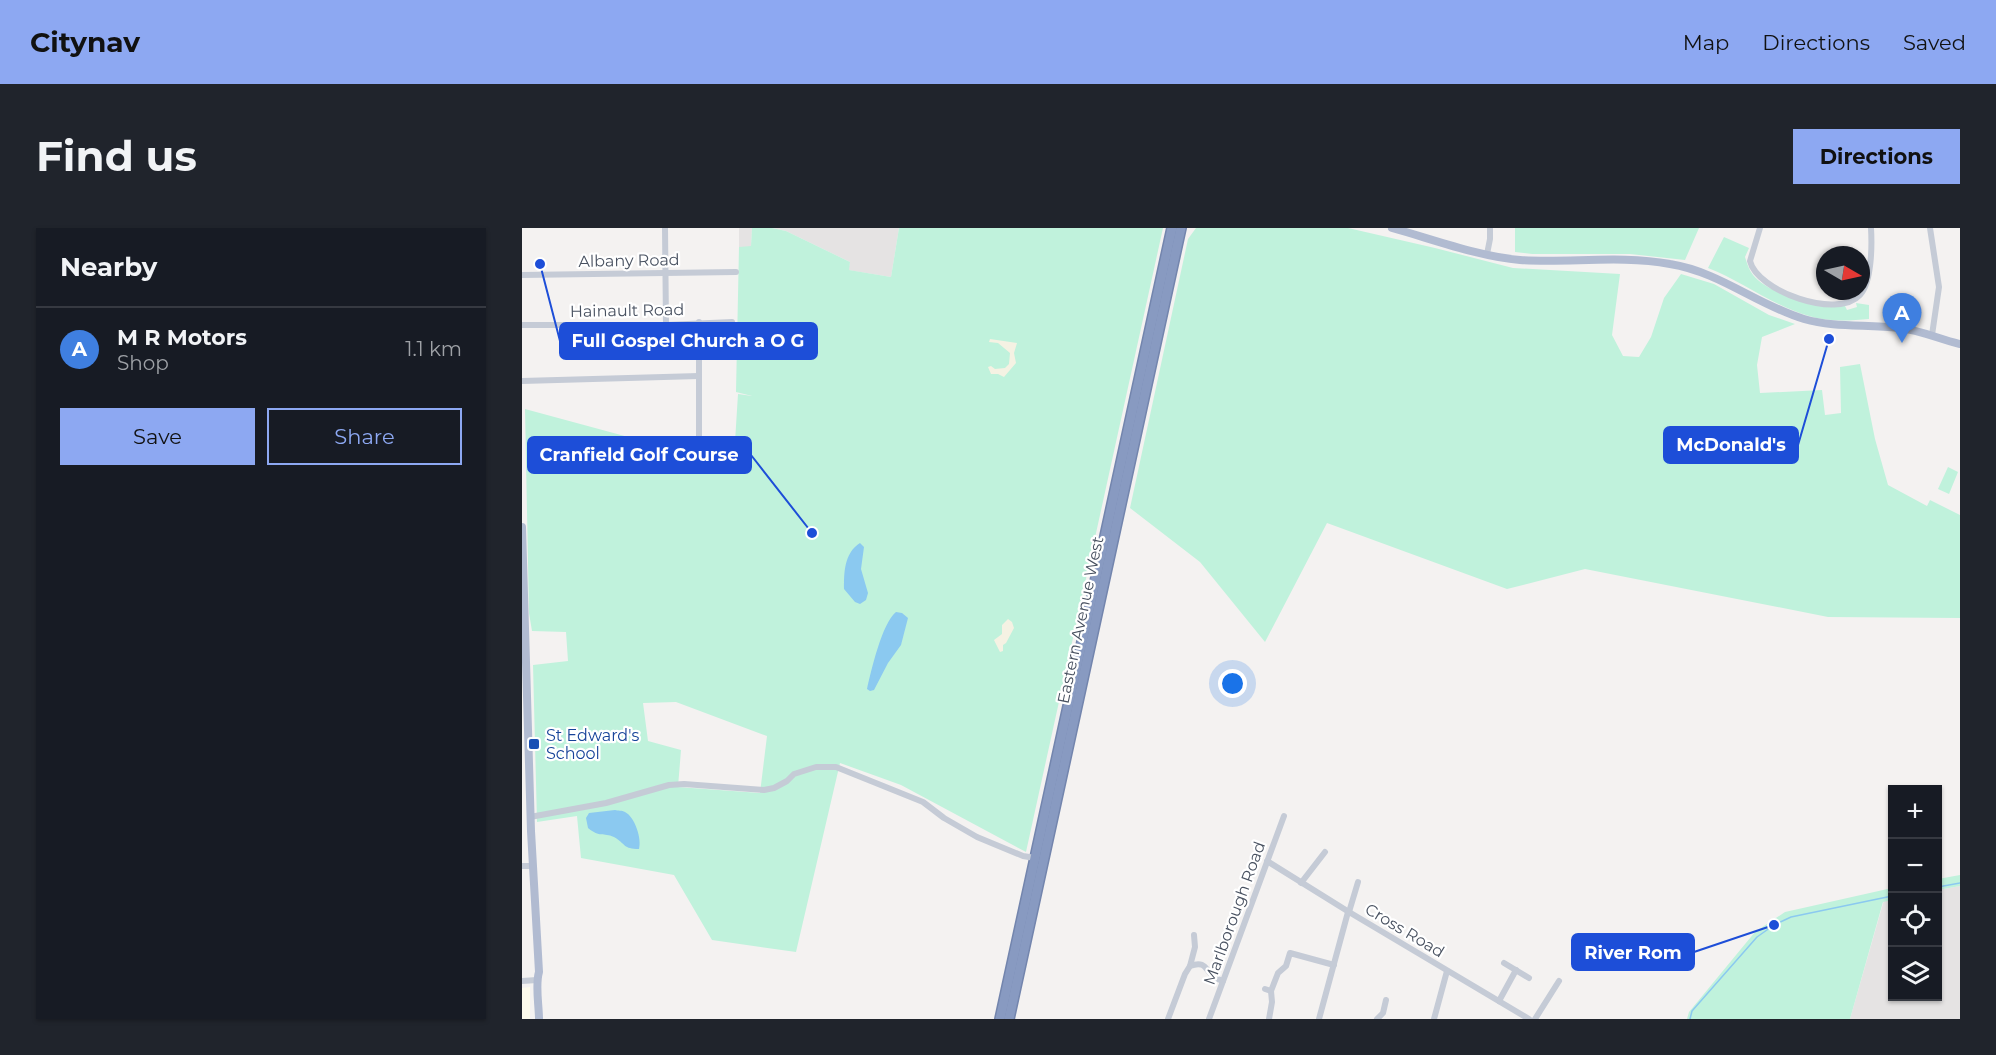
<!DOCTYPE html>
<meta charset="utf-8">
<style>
:root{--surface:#171b24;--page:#20242c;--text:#f1f3f6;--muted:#9ea1a6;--line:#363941;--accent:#8da8f2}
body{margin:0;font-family:Montserrat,sans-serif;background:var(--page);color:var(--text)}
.controls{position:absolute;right:18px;bottom:18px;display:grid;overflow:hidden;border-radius:0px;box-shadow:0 2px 4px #0004}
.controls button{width:54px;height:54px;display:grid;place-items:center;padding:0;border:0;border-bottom:2px solid var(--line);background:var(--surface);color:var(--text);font:30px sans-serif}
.compass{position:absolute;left:1294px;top:18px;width:54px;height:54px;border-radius:50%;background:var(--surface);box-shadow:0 2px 4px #0004;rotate:99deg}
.you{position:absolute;left:711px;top:456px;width:21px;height:21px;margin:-15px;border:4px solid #fff;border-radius:50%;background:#1a73e8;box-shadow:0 0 0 9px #1a73e833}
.badge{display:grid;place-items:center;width:39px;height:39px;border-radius:50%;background:var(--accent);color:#fff;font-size:20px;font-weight:700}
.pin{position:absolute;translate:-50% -50px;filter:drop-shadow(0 2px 3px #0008)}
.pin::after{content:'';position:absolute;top:32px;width:21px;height:18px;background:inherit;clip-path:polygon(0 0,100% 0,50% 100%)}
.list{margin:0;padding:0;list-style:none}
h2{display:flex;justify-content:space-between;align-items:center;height:78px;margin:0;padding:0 24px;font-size:26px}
h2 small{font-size:20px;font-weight:400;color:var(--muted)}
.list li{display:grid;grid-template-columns:39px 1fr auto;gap:18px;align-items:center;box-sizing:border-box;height:84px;padding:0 24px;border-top:2px solid var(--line)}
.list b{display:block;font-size:22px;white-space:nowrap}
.list p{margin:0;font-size:20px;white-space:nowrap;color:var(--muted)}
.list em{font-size:20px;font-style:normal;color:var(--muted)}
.actions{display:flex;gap:12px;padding:18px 24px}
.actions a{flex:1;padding:14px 0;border:2px solid var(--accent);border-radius:0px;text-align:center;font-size:21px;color:var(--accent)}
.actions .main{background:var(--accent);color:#111}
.icon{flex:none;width:33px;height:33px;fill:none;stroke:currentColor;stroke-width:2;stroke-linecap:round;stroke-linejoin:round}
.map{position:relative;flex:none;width:1438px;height:791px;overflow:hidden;border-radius:0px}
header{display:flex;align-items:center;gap:36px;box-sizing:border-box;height:84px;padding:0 30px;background:var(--accent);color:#111}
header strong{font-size:28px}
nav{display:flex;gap:33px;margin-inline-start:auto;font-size:21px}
.intro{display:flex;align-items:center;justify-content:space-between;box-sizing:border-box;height:144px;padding:0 36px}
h1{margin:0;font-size:42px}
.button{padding:15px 27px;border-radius:0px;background:var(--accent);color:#111;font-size:21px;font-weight:700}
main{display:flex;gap:36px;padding:0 36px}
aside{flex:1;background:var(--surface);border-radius:0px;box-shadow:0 2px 4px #0004}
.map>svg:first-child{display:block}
</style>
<header>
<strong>Citynav</strong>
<nav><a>Map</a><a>Directions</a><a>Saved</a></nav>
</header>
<div class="intro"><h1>Find us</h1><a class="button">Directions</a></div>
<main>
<aside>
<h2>Nearby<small></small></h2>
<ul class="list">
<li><span class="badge" style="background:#3f7fe0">A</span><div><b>M R Motors</b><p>Shop</p></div><em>1.1 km</em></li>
</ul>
<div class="actions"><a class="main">Save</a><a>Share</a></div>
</aside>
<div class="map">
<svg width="1438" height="791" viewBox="0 0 1438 791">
<rect width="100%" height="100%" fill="#f4f2f1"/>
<!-- commercial -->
<polygon fill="#fdfbec" points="8,759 8,791 0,791 0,760"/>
<!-- education -->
<g fill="#e5e3e3">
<polygon points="217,0 230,0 229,19 217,19"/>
<polygon points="250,0 377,0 369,49 326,42 328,34 264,3"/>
<polygon points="1438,658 1438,791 1328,791 1362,672 1370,671 1370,768 1416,768 1416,662"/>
</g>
<!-- green -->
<g fill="#c0f2dc" fill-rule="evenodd">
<path d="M 230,0 L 250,0 L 264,3 L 328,34 L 327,42 L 369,49 L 377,0 L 641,0 L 504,624 L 379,557 L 318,535 L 274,724 L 190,712 L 152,647 L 59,630 L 55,588 L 15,594 L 11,437 L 46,433 L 44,404 L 10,403 L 7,385 L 3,181 L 169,226 L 213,214 L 216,166 L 230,168 L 214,164 L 217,19 L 229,18 ZM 154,474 L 245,508 L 238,565 L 156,559 L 159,522 L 126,513 L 121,475 Z"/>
<polygon points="674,0 826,0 913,20 991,40 1098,46 1090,107 1101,128 1117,129 1129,109 1142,70 1159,46 1192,56 1247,87 1273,96 1240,109 1235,137 1238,165 1300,162 1303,187 1319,185 1318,139 1338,136 1353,211 1366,257 1405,278 1408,272 1438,287 1438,390 1306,389 1063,341 985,361 805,295 743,414 678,334 608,280 666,11"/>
<polygon points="993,0 1177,0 1163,32 1108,26 1010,26 993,24"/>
<path d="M 1202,9 L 1227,20 L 1223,29 C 1225,35 1227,42 1231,47 C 1247,67 1298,79 1323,78 L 1325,82 L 1335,79 L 1334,75 L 1347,77 L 1347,91 C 1327,93 1307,94 1287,88 C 1251,78 1220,53 1186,40 Z"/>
<polygon points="1426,239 1436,244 1427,266 1416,261"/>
<polygon points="1438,647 1438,658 1416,662 1416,651"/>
<polygon points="1370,660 1370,672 1361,674 1328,791 1165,791 1167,784 1233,704 1263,684"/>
</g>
<!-- sand -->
<g fill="#f5f2e3">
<polygon points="468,111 495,115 492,125 494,135 482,149 476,146 469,146 466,139 469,138 473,141 483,140 487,136 488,125 476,115 467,114"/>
<polygon points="486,391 490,394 492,400 484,415 481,417 481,423 478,424 472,412 480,406 480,397"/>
</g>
<!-- water -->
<g fill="#8bc9f0">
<path d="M 338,315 L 342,319 L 339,341 L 346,365 L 344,372 L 338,376 L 333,374 L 322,361 C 322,345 322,325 338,315 Z"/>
<path d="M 374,384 L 380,385 L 386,390 L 379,417 L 366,435 L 352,462 L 348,463 L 345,461 C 349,443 360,395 374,384 Z"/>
<path d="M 93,582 C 96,583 100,582 103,584 C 113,589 120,611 117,621 C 101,621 104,616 92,609 C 81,604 78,610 66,600 L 64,590 L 67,585 Z"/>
</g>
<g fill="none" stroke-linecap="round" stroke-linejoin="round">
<!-- stream -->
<g stroke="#8bc9f0" stroke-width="1.5">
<polyline points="1416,659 1438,655"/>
<polyline points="1168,791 1170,783 1235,709 1252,697 1269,689 1370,668"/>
</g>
<defs>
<g id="highway">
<polyline points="478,791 650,0"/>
<polyline points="487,791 659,0"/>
</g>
</defs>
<!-- highway casing -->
<use href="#highway" stroke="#7385ad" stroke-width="12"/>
<!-- minor -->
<g stroke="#c5cbd6" stroke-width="6">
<polyline points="143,0 144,97"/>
<path d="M 1238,0 L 1228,33 C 1235,63 1315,92 1338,67 C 1350,54 1350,17 1349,0"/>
<polyline points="1408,0 1417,59 1410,107"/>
<polyline points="965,26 968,11 968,0"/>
<polyline points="0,47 214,44"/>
<polyline points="177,94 177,221"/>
<polyline points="0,97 144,97 210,94"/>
<polyline points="0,153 177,148"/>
<polyline points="8,589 84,575 147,557 162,556 242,562 252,560 265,553 272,546 294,539 314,539 401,574 422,590 455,609 501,628 513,630"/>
<polyline points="745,633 827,684 1007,791"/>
<polyline points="0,638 10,638"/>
<polyline points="779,655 803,624"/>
<polyline points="827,684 836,654"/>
<polyline points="982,735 1007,750"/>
<polyline points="668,738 673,719 672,707"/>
<polyline points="0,753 15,752"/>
<polyline points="743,761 749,763 756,745 764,738 768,725 812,737"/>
<polyline points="977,773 994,742"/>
<path d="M 646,791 L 663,746 L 668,738 C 684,732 683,742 692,749 C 695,751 698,752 701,753"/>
<polyline points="687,791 762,588"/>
<polyline points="747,791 750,774 749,763"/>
<polyline points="797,791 826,684"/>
<polyline points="855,791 861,785 864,772"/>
<polyline points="912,791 925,743"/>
<polyline points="1013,791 1037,753"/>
</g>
<!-- major -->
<g stroke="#b1bbd1" stroke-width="8">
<path d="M 870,0 C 910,11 958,29 998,32 C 1048,35 1099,27 1148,36 C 1198,44 1235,77 1282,91 C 1313,100 1345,96 1377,100 C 1398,102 1417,111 1438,116"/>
<path d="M 0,299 L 9,603 L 17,744 C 13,757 17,777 17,791"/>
</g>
<!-- highway -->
<use href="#highway" stroke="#889ac1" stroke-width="9"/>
</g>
<!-- markers -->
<rect fill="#1a4fb4" stroke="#fff" stroke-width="2" x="6" y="510" width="12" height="12" rx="3"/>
<g text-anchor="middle" stroke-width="4.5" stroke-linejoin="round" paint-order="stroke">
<!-- street labels -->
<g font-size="16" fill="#485160" stroke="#fff">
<text transform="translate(107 32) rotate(-1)" y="6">Albany Road</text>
<text transform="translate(105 82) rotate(-1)" y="6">Hainault Road</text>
<text transform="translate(558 392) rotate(-78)" y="6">Eastern Avenue West</text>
<text transform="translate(712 685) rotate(-70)" y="6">Marlborough Road</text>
<text transform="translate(883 702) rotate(31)" y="6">Cross Road</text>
</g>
<!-- transit labels -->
<g font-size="16" fill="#164399" stroke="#fff" text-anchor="start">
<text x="24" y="513">St Edward's<tspan x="24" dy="18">School</tspan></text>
</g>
</g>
<!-- callouts -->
<path fill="none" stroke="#1d4ed8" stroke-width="2" d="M18 36L38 113M1307 111L1276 217M290 305L229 227M1252 697L1172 724"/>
<g fill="#1d4ed8" stroke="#fff" stroke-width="2">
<circle cx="18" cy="36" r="6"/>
<circle cx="1307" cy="111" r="6"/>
<circle cx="290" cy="305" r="6"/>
<circle cx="1252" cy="697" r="6"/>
</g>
<g fill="#1d4ed8" stroke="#1d4ed8" stroke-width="2">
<rect x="38" y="95" width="257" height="36" rx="6"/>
<rect x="1142" y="199" width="134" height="36" rx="6"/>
<rect x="6" y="209" width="223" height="36" rx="6"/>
<rect x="1050" y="706" width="122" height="36" rx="6"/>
</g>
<g font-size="18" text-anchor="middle" font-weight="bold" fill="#fff">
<text x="166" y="119">Full Gospel Church a O G</text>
<text x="1209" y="223">McDonald's</text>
<text x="117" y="233">Cranfield Golf Course</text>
<text x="1111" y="731">River Rom</text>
</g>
</svg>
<div class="controls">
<button>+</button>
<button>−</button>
<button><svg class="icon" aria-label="locate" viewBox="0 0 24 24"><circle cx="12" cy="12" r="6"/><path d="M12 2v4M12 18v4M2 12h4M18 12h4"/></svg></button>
<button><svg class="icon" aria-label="layers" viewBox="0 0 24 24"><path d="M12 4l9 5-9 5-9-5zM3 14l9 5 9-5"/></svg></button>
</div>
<svg class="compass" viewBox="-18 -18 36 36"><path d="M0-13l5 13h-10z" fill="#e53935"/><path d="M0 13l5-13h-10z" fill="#9ea1a6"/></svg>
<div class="you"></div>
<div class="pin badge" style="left:1380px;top:115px;background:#3f7fe0">A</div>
</div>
</main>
